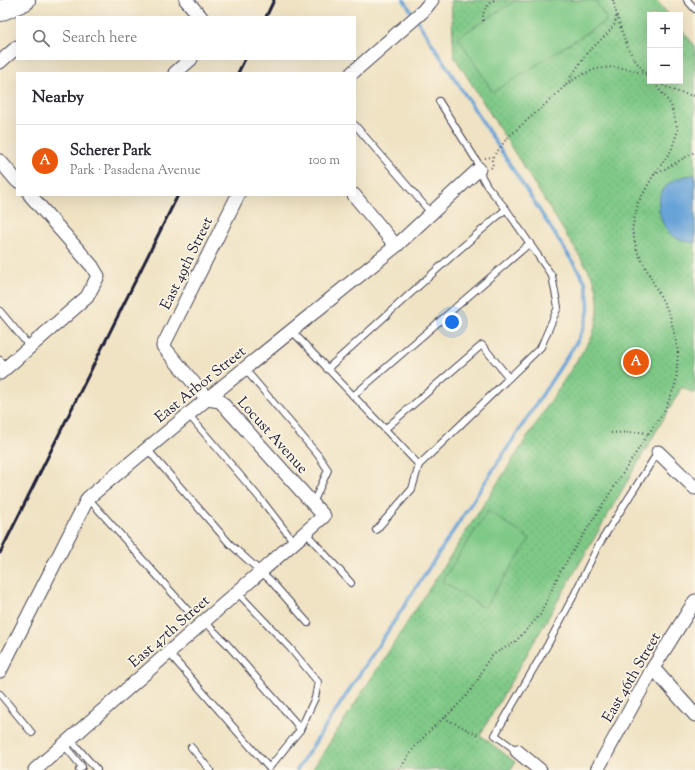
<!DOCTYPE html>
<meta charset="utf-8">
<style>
:root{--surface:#fff;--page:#f7f7f7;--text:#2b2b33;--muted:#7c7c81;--line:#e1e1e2;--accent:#ea580c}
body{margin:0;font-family:"Sorts Mill Goudy",serif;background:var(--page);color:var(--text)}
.controls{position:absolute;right:12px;top:12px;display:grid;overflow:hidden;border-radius:0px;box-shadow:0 4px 16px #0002}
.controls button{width:36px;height:36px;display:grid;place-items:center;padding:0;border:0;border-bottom:1px solid var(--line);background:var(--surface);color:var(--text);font:20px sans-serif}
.you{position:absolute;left:452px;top:322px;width:14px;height:14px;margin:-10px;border:3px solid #fff;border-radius:50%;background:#1a73e8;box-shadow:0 0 0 6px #1a73e833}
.badge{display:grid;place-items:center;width:26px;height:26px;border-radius:50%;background:var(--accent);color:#fff;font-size:13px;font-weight:700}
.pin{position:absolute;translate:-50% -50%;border:2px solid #fff;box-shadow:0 1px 4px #0006}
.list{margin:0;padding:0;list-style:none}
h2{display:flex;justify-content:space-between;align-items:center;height:52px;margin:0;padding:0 16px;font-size:17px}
h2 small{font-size:13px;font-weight:400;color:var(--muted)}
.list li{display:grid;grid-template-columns:26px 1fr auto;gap:12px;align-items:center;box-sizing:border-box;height:72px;padding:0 16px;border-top:1px solid var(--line)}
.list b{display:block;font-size:15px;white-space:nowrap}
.list p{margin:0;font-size:13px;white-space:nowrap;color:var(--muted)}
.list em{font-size:13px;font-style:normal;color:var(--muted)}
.icon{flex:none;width:22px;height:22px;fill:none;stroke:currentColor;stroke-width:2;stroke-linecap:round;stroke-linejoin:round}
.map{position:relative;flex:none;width:695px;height:770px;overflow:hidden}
.search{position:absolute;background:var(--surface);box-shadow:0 4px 16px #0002;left:16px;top:16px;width:340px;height:44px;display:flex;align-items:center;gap:10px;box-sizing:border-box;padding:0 14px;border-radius:0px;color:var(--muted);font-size:15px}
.panel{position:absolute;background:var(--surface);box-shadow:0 4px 16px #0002;left:16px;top:72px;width:340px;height:124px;border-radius:0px}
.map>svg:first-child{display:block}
</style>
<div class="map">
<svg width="695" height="770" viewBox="0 0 695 770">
<defs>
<pattern id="grass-dots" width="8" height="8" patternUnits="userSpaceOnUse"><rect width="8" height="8" fill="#7fc987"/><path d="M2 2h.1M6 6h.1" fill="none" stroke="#6dac75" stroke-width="1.8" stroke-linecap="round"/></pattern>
</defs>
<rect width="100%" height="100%" fill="#fcf5e5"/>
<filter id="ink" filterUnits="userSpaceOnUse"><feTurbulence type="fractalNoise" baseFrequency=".025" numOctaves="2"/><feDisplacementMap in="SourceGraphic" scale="8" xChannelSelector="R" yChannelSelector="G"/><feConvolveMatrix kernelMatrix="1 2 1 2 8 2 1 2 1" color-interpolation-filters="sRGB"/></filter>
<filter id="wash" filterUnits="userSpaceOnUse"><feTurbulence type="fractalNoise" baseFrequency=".012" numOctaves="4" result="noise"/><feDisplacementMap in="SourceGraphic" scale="16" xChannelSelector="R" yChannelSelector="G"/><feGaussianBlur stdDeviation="0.9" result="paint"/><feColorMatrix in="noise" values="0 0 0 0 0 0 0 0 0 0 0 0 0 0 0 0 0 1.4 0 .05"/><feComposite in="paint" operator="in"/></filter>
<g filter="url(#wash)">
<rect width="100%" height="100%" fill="#f0e3c4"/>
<!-- grass -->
<path fill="url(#grass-dots)" stroke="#507661" d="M 451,0 L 656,0 L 669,15 L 650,15 L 650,81 L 680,81 L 680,28 L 695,46 L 695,394 L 682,387 L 480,735 L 515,762 L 511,770 L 312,770 L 592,337 C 600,313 600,303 594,279 L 454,56 Z"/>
<!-- garden -->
<g fill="#7fc987" stroke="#507661">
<polygon points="517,0 595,0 607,20 493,92 458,37"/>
<polygon points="488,511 530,539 484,608 442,581"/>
</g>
<!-- water -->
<path fill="#68a3d8" stroke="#45628a" d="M 692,175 L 695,175 L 695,242 L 693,243 C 686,241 679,240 673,236 C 666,231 662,222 660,214 C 654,191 670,178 692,175 Z"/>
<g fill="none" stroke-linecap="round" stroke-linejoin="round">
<!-- stream -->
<path stroke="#68a3d8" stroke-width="3.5" d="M 297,770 L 578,340 C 590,315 591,308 585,281 L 404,0"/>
</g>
</g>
<g filter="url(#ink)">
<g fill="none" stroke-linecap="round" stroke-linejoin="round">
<defs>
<g id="lane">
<polyline points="687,0 695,9"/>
<polyline points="355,125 431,213"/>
<polyline points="0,311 30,347"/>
<polyline points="291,330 419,465"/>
<polyline points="0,360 7,367"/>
<polyline points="244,368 318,455 328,470 313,503"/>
<polyline points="327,369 453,255 506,209"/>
<polyline points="353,396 530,243"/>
<polyline points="188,414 263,502 294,542"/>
<polyline points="385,429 482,345 509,378"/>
<polyline points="147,449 230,544 270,580 308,623"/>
<polyline points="88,498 191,614"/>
<polyline points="376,530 412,489 419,465 541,347 558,307 552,276 506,209 487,186 482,177 478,163 439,101"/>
<polyline points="305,532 351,583"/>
<polyline points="237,592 290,648 318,682 315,698 300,730"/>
<polyline points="168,652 269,768 300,730 295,722 227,644 204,621"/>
<polyline points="0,694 32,733"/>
<polyline points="70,739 97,770"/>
<polyline points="64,745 82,767 79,770"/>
<polyline points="191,747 210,770"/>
<polyline points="517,751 495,735 548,644 573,597 598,546 658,452"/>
</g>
<g id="street">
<polyline points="186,0 201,17"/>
<polyline points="0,62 17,47"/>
<polyline points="175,73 191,59"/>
<polyline points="352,73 423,11 432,0"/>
<polyline points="0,161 17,181"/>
<polyline points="354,195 396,246"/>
<polyline points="0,373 87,297 98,276 92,266 30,195"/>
<polyline points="658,452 695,488"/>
<polyline points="653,668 695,715"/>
<polyline points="0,671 88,498 207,399 396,246 479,169"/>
<polyline points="517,751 540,770"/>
<polyline points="35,770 324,516 220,401 207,399 163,346 238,195"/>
<polyline points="597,770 653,668 695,601"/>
</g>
<polyline id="primary" points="0,11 25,0"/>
</defs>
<!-- lane casing -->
<use href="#lane" stroke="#413f50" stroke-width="8"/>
<!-- street casing -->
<use href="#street" stroke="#413f50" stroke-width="15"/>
<!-- primary casing -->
<use href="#primary" stroke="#413f50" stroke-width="22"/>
<!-- path -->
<g stroke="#413f50" stroke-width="2" stroke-dasharray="1 3" stroke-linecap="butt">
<path d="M 613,0 C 620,27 626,55 648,75"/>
<path d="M 483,21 C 482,10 486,7 494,0"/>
<path d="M 656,81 C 668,89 681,94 695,96"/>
<path d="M 566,85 C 589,68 608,63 635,71 C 640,73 646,74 650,77"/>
<polyline points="485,158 493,157"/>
<polyline points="491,168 493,166 492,160 493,157 508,137 548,102 564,87 587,53 607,34 615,24 616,16"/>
<polyline points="654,175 695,152"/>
<polyline points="611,433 642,432 648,434"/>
<polyline points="444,718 478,735"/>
<polyline points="399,770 413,749 430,730 454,709 469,693 479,678 485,665 492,655 514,643 540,615 559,574 571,554 648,434 664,412 672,393 676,382 678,351 670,315 637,251 632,229 638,203 653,176 671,151 678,130 671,105 653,81"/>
</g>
<!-- lane -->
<use href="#lane" stroke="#fff" stroke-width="6"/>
<!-- street -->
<use href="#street" stroke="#fff" stroke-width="13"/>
<!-- primary -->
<use href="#primary" stroke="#fff" stroke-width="20"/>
<!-- rail -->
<g stroke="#22223b" stroke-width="3">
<polyline points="266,17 274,0"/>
<polyline points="238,73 245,59"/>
<polyline points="0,553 178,195"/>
</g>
</g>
</g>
<g text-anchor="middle" stroke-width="3.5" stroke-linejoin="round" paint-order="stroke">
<!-- street labels -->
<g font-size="15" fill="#22223b" stroke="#fcf5e5">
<text transform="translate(186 263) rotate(-64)" y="5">East 49th Street</text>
<text transform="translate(200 384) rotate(-39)" y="5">East Arbor Street</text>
<text transform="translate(273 435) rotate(48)" y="5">Locust Avenue</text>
<text transform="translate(169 631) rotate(-41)" y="5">East 47th Street</text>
<text transform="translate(631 677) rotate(-60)" y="5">East 46th Street</text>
</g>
</g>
</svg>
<div class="controls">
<button>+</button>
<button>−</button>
</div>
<div class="you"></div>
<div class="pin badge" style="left:636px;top:362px">A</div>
<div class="search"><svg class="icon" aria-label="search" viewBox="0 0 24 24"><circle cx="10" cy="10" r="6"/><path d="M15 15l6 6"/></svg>Search here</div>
<section class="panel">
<h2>Nearby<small></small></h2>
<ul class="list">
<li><span class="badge">A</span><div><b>Scherer Park</b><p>Park · Pasadena Avenue</p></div><em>100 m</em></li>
</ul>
</section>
</div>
